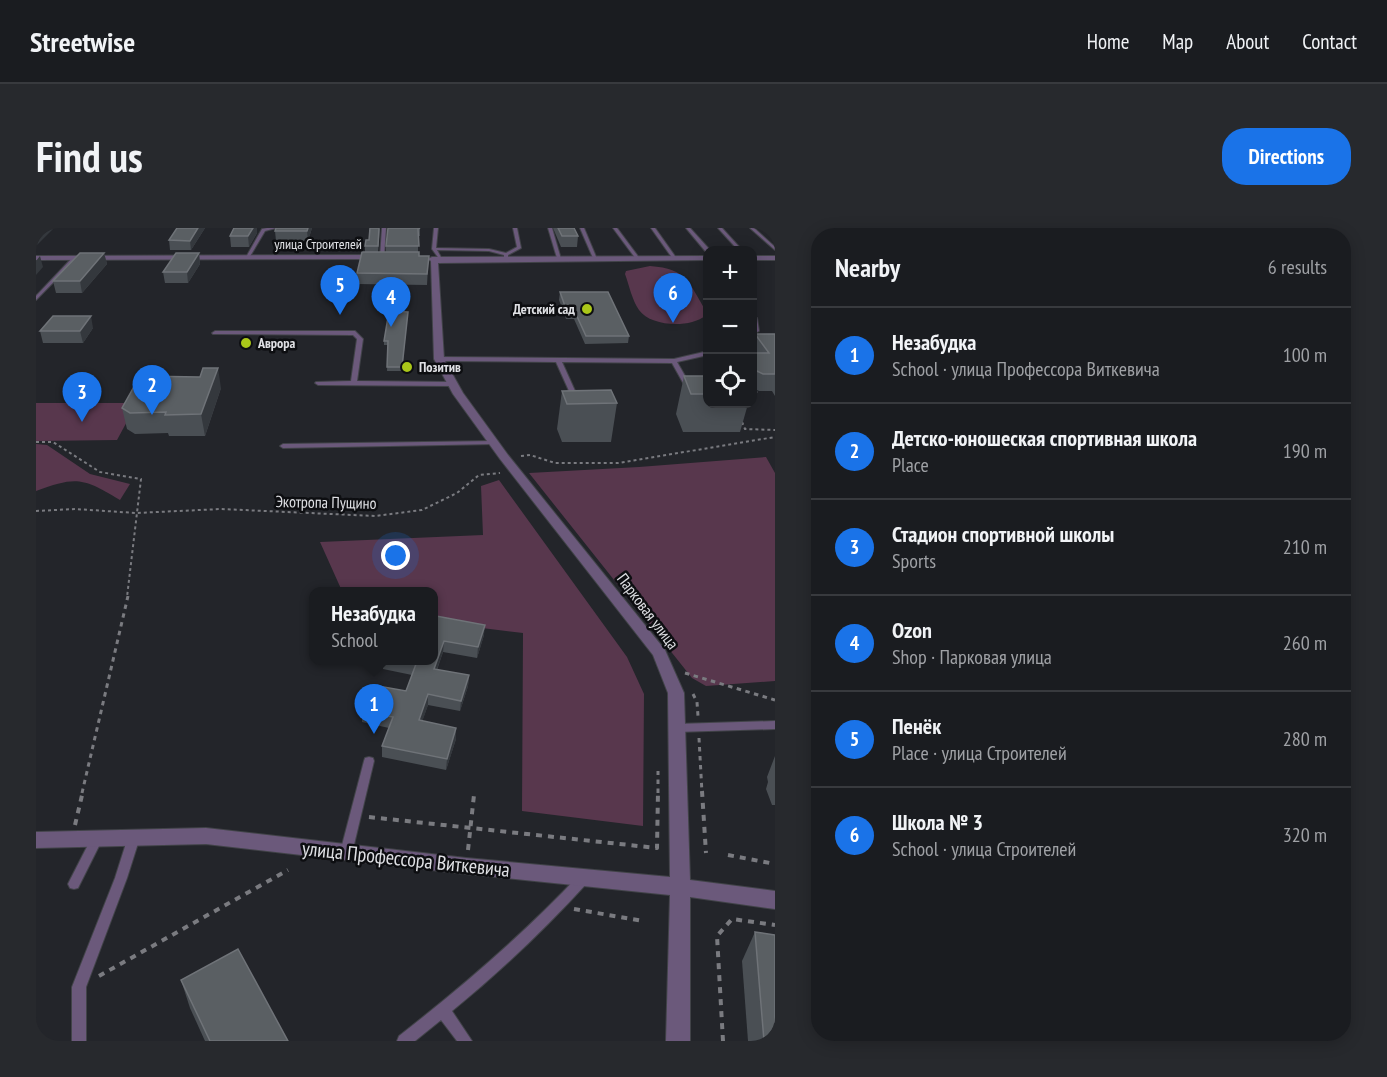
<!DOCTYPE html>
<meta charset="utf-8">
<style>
:root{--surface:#1a1c20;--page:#27292d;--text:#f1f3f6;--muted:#9fa1a5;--line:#383a3e;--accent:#1a73e8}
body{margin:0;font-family:"PT Sans Narrow",sans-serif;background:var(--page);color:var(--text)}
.controls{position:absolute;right:18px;top:18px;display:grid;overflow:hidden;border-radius:12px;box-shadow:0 3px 15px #0003}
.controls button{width:54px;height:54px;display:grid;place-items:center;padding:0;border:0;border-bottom:2px solid var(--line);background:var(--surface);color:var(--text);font:30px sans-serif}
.you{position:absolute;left:360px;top:328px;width:21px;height:21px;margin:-15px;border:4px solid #fff;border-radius:50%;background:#1a73e8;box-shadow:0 0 0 9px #1a73e833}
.badge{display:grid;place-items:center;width:39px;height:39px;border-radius:50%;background:var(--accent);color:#fff;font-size:20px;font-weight:700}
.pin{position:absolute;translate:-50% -50px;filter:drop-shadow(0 2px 3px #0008)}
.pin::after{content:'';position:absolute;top:32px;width:21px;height:18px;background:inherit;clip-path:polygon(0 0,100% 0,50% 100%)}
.popup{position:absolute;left:273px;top:359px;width:129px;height:78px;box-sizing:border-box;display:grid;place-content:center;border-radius:12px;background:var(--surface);filter:drop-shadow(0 2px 4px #0005);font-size:20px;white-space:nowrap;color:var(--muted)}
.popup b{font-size:22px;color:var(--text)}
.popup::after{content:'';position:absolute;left:50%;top:100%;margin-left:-12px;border:12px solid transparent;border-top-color:var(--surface)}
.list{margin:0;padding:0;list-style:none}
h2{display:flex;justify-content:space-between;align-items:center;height:78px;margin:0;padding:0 24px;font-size:26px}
h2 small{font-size:20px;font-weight:400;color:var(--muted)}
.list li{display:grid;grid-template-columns:39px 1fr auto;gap:18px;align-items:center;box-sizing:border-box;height:96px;padding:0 24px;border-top:2px solid var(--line)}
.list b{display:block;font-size:22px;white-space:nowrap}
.list p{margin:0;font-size:20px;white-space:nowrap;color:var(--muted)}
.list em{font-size:20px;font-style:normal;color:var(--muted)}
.icon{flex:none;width:33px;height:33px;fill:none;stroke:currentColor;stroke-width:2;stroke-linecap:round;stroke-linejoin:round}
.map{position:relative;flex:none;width:739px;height:813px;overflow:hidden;border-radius:24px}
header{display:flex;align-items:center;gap:36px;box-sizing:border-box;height:84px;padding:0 30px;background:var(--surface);border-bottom:2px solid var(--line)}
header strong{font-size:28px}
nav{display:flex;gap:33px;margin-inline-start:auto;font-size:21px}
.intro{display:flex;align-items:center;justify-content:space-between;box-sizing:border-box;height:144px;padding:0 36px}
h1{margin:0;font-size:42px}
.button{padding:15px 27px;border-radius:24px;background:var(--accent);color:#fff;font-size:21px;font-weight:700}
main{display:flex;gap:36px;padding:0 36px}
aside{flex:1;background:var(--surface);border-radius:24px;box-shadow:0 3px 15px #0003}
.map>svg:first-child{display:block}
</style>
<header>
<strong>Streetwise</strong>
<nav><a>Home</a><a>Map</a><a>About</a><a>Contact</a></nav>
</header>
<div class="intro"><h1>Find us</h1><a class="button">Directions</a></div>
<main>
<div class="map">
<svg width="739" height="813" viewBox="0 0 739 813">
<rect width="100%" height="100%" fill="#23252a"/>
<!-- green -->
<g fill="#58374d">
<path d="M 614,38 C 652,41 652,54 670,83 L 669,88 C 654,100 615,99 603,82 C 596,72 593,57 589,46 L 590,43 Z"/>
<polygon points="0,175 101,175 81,212 0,213"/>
<path d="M 0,216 L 11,217 L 54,246 L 94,256 L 84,272 C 47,250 41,248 0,263 Z"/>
<polygon points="730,229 739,245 739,453 670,458 656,450 493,245 603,239"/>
<polygon points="463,252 591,429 608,466 607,598 486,583 487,405 398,394 398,364 306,363 284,314 447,307 445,258"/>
</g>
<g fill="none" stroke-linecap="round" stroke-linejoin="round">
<defs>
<g id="lane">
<polygon points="231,0 240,0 229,3 213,30 209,31 226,1"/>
<polygon points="346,0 350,0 348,29 346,30 344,29"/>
<polygon points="398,0 402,0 400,20 453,21 470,25 481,19 477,0 481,0 485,20 472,27 472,30 470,31 468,30 468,27 453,23 401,22 406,31 404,32 396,21"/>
<polygon points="512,0 516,0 525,31 521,30"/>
<polygon points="544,0 548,0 561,31 557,30"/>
<polygon points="577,0 581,0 604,31 600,31"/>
<polygon points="615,0 619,0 641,31 637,31"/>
<polygon points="650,0 654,0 674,22 670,24"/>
<polygon points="682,0 686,0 706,22 702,22"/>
<polygon points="714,0 718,0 739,19 739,22"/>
<polygon points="37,29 41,30 0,72 0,68"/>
<polygon points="718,88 721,90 723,103 716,107 716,89"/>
<polygon points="179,103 319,103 327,111 321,153 417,154 420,156 417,158 282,157 279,155 280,154 315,153 321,111 317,107 177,106 176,105"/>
<polygon points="672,123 672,127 641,134 656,160 653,162 650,160 636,135 526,134 544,174 541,176 538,174 520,134 403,133 400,131 403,129 638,131"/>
<polygon points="716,162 720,163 721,164 716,166"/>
<polygon points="458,213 461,215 460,216 247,220 244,218 247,216"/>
<polygon points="739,493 739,501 641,504 637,503 636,500 637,497 641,496"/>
<polygon points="333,529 337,530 338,533 316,625 314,628 310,630 306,628 304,625 328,533 329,530"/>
<polygon points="98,604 102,606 104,609 91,650 50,759 50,813 36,813 36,759 79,650 92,609 94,606"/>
<polygon points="61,605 65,607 67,610 42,660 38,661 34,660 32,656 34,652 57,607"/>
<path d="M 548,645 L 552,646 L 554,650 L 552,654 C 510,700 464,744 416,783 L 436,813 L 421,813 L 405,792 L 379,813 L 361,813 L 363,808 C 427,758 488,706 544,646 Z"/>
</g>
<g id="street">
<polygon points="348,27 349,29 345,31 0,32 0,28"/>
<polygon points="672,28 672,32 402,35 408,131 427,165 472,227 629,422 648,465 654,652 739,663 739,681 654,669 654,813 630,813 634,667 430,646 170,616 0,620 0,604 170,600 430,630 634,649 632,465 617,427 464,231 417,166 398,131 395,33 392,31 396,29"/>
<rect x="716" y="28" width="23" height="4"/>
</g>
</defs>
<!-- lane casing -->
<use href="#lane" stroke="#414348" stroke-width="2"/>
<!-- street casing -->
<use href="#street" stroke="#414348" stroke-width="2"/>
<!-- path-far2 -->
<g stroke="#7a7b80" stroke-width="2" stroke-dasharray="3 3" stroke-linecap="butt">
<polyline points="706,194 709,201 739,202"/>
<polyline points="0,214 17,214 64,244 105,251 91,369"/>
<polyline points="485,228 494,227 519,235 582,235 739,209"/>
<polyline points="0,283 39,281 100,285 185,281 339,288 386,282 421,265 443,247 464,245"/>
</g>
<!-- path-far1 -->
<g stroke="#7a7b80" stroke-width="3" stroke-dasharray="4.5 4.5" stroke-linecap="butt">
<polyline points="649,445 739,472"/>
<polyline points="657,466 661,474 662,488"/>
<polyline points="663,510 666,565"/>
<polyline points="46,565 92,368"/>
<polyline points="622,565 622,543"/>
</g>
<!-- path -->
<g stroke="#7a7b80" stroke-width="4" stroke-dasharray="6 6" stroke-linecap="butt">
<polyline points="666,563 670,625"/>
<polyline points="333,589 621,620 622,563"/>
<polyline points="39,597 47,563"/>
<polyline points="432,622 438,567"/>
<polyline points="692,627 739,636"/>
<polyline points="538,681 607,693"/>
<polyline points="63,748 252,642"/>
<polyline points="687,813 681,708 696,691 739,697"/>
</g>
<!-- lane -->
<use href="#lane" fill="#6b597b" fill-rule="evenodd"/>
<!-- street -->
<use href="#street" fill="#6b597b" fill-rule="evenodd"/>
</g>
<!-- wall -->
<g fill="#4a4f54">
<polygon points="141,0 169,0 155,22 134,22 133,12"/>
<polygon points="240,0 276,0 272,13 240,13 239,3"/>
<polygon points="344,0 342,24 350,24 350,18 384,0 384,8 382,8 382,24 383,28 392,39 391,57 321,56 321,45 329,24 329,18"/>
<polygon points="517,0 538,0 542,8 541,19 525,19"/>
<polygon points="221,5 213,19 195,19 194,8"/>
<polygon points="68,25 71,36 46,65 20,65 17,53"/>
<polygon points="163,25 164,36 152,55 129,55 127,44"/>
<polygon points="524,64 593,108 592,115 549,116 538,91 530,91 523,72"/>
<polygon points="372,84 366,143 351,143 352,117 348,117 348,113"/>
<polygon points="57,100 47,115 7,115 4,103"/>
<polygon points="719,106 739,106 739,168 736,163 723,163 717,160 717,114"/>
<polygon points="648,148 672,148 672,176 712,176 704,204 647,204 640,186"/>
<polygon points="185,160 169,208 133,208 132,205 99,206 91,201 86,180"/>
<polygon points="526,163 581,175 575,214 526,214 521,201"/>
<polygon points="398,392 448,407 441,430 407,424 401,442 433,447 432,458 424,483 392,477 386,493 420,511 410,542 346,529 346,518 353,500 326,494 326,483 370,463 376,447 347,441 347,432 398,432"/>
<polygon points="739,528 739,577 736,577 730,561 732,554 731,549"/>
<polygon points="719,704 739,813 712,813 706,733"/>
<polygon points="145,752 252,813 169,813 154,780"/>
</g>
<!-- shaded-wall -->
<g fill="#34383d">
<polygon points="1,0 18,0 0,18 0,1"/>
<polygon points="162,0 169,0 155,22 154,13"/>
<polygon points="217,0 221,0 221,5 213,19 212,8"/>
<polygon points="272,0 276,0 272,13 271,3"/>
<polygon points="68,25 71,36 46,65 44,53"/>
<polygon points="163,25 164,36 152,55 151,44"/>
<polygon points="4,28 7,39 0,47 0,33"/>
<polygon points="55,88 57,100 47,115 44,103"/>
<polygon points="182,140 185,160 169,208 165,186"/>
<polygon points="721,143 717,160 717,153 718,147"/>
<polygon points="449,397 448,407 441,430 442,419"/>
<polygon points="408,413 407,424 397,452 398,441"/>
<polygon points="433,447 432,458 424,483 425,473"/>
<polygon points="392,466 392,477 383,503 383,492"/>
<polygon points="420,500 420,511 410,542 411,531"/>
</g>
<!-- building -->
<g fill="#5a5f63" stroke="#6f7378" stroke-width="1.5">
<polygon points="141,0 162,0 154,13 133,12"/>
<polygon points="198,0 217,0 212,8 194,8"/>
<polygon points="240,0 272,0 271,3 239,3"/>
<polygon points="334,0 343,0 342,18 329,18 330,12 333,12"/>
<polygon points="352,0 384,0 382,1 383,18 350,18"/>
<polygon points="522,0 538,0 542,8 526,8"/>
<polygon points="326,24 383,24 383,28 393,28 391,46 321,45"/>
<polygon points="44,25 68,25 44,53 17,53"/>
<polygon points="140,25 163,25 151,44 127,44"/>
<polygon points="524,64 572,64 593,108 550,108 539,84 531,84"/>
<polygon points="353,83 372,84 366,139 351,139 352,113 348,113"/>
<polygon points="17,88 55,88 44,103 4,103"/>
<polygon points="719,106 739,106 739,146 727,146 721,143 718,147 717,147 717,125 733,125"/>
<polygon points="167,140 182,140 165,186 129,187 130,184 94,185 86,180 104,148 164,149"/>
<polygon points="648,148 672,148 672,166 655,166"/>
<polygon points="575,162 581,175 531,176 526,163"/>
<polygon points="400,388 449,397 442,419 408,413 398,441 433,447 425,473 392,466 383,492 420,500 411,531 346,518 357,489 326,483 337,457 370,463 380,436 358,432 398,432 398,392"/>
<polygon points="719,704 739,707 739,813 728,813"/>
<polygon points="202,721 252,813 174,813 145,752"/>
</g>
<!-- markers -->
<g fill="#aac719" stroke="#0d0e11" stroke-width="2">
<circle cx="551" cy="81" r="6"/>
<circle cx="210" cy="115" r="6"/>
<circle cx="371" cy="139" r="6"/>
</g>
<g text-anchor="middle" stroke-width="5" stroke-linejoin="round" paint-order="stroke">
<!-- far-street labels -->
<g font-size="14" fill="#dfe0e4" stroke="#0d0e11">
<text x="282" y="21">улица Строителей</text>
</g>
<!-- far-poi labels -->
<g font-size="14" font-weight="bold" fill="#dfe0e4" stroke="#0d0e11" text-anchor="start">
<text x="539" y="86" text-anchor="end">Детский сад</text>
<text x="222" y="120">Аврора</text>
<text x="383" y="144">Позитив</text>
</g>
<!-- street labels -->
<g font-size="16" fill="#dfe0e4" stroke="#0d0e11">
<text transform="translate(290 274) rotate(1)" y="6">Экотропа Пущино</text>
<text transform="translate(612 383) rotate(53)" y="6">Парковая улица</text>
</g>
<!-- near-street labels -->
<g font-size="20" fill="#dfe0e4" stroke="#0d0e11">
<text transform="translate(370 631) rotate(6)" y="7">улица Профессора Виткевича</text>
</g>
</g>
</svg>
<div class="controls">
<button>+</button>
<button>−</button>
<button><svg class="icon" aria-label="locate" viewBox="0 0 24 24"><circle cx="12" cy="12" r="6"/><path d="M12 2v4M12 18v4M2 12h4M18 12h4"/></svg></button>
</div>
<div class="you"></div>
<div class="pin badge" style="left:338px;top:506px">1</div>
<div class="popup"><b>Незабудка</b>School</div>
<div class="pin badge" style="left:116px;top:187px">2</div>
<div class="pin badge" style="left:46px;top:194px">3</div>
<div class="pin badge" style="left:355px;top:99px">4</div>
<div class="pin badge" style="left:304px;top:87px">5</div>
<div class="pin badge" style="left:637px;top:95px">6</div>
</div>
<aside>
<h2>Nearby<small>6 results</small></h2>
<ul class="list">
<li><span class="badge">1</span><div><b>Незабудка</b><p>School · улица Профессора Виткевича</p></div><em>100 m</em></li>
<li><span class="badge">2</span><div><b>Детско-юношеская спортивная школа</b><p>Place</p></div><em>190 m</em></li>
<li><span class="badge">3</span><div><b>Стадион спортивной школы</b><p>Sports</p></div><em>210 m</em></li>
<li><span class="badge">4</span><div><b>Ozon</b><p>Shop · Парковая улица</p></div><em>260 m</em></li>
<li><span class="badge">5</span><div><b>Пенёк</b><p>Place · улица Строителей</p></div><em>280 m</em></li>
<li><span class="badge">6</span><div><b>Школа № 3</b><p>School · улица Строителей</p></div><em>320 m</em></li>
</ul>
</aside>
</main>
